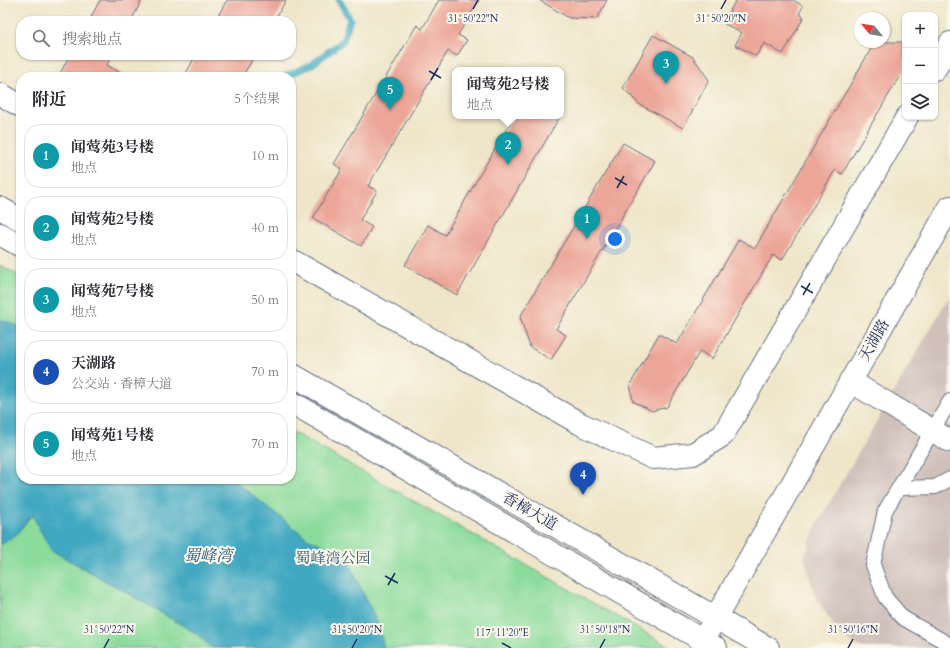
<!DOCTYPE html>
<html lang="zh">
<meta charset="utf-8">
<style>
:root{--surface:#fff;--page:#f2f2f3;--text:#2b2b33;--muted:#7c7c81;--line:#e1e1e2;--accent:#7c3aed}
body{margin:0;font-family:Cardo,"Noto Serif SC",serif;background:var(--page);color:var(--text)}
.controls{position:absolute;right:12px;top:12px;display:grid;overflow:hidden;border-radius:8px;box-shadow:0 1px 3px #0004}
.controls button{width:36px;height:36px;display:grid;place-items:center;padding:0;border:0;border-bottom:1px solid var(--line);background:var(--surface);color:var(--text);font:20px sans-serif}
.compass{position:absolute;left:854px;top:12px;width:36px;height:36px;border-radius:50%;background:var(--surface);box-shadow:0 1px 3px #0004;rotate:300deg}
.you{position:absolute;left:615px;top:239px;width:14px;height:14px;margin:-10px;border:3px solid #fff;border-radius:50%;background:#1a73e8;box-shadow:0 0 0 6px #1a73e833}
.badge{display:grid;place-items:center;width:26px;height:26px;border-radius:50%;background:var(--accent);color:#fff;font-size:13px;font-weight:700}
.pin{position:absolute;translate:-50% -33px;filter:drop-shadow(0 1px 2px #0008)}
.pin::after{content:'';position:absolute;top:21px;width:14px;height:12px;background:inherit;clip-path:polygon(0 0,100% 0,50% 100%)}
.popup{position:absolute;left:452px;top:67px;width:112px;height:52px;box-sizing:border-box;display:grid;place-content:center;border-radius:8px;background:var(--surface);filter:drop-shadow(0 1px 3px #0005);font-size:13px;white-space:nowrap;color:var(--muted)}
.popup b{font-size:15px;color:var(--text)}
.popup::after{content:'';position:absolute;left:50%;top:100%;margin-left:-8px;border:8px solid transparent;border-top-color:var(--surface)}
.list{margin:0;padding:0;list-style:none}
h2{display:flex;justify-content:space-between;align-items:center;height:52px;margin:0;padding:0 16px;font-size:17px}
h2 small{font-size:13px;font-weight:400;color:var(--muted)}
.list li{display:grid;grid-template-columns:26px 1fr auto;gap:12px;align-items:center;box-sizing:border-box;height:64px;margin:0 8px 8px;padding:0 8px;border:1px solid var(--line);border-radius:16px}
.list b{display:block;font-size:15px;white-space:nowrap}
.list p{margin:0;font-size:13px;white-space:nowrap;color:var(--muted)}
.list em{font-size:13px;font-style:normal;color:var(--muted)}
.icon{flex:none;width:22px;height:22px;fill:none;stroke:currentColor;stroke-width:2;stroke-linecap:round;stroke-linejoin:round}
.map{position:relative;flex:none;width:950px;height:648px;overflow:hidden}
.search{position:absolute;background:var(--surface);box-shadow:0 1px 3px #0004;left:16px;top:16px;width:280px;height:44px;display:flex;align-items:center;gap:10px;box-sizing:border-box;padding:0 14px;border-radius:16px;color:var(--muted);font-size:15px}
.panel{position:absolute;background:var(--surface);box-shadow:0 1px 3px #0004;left:16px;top:72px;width:280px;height:412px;border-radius:16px}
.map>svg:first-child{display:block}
</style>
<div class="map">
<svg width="950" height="648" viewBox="0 0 950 648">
<rect width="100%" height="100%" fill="#fbf7ec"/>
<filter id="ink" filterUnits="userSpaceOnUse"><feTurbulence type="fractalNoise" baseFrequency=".025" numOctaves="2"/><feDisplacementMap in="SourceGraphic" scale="8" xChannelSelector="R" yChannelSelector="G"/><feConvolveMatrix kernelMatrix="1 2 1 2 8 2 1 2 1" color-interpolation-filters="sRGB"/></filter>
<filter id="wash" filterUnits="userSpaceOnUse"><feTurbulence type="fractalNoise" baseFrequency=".012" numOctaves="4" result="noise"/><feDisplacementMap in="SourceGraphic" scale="16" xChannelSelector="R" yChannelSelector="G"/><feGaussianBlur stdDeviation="0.9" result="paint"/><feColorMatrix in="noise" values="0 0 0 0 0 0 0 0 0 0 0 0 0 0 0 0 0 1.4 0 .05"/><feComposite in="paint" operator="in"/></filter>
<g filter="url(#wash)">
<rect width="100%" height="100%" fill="#efe6c9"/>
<!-- industrial -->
<polygon fill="#cfc0ba" points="950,295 950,648 862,648 841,636 815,596 804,557 817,524"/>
<!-- green -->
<polygon fill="#8bdb9b" stroke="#53857c" points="0,265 21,277 21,479 291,479 291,431 672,648 0,648"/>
<!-- water -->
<polygon fill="#41a8c1" stroke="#2e6c90" points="0,319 21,327 21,479 232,479 307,538 345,555 378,624 384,648 212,648 197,634 129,594 51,550 32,515 15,536 0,545"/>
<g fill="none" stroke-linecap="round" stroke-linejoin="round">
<!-- stream -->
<polyline stroke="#41a8c1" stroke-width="7" points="283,77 311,65 343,41 350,19 339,0"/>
</g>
<g id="blocks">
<!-- building -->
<g fill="#eca698">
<polygon points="100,0 142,0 131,21 89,21"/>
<polygon points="227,0 286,0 274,21 215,21"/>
<polygon points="439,0 479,0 458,35 467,40 457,56 448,51 368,186 377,191 360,220 372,227 361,246 313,218 342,169 334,164 417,25 422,29"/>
<polygon points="539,0 607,0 597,19 569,18"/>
<polygon points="736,0 793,0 803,6 799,14 804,17 783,54 764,43 756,56 735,45 742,33 723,23"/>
<polygon points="653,35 693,57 709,80 683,128 639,104 623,88"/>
<polygon points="875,42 905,42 905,67 842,174 835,170 782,260 773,255 712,359 700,351 667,407 652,411 633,401 630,385 659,334 677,344 739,239 755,248"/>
<polygon points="70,55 112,55 107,65 128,77 58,77"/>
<polygon points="196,55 255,55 242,77 184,77"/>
<polygon points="514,116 560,116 457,295 405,265 428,225 445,235"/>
<polygon points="623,143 655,161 556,329 566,335 551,360 530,347 520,317"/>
</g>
</g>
</g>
<g filter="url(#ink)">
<use href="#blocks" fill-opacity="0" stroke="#656f83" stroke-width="1"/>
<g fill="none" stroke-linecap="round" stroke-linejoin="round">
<defs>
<g id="service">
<polyline points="950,401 885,511 873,565 885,597 903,618 950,645"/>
<polyline points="899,488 935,487 950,479"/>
</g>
<g id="minor">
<polyline points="935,69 950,43"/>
<polyline points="0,94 21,106"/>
<polyline points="291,260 581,424 653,458 693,454 723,435 907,117"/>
<polyline points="850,381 950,441"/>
</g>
<g id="tertiary">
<polyline points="0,208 21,220"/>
<polyline points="0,234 21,246"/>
<polyline points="291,374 768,648"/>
<polyline points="291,402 716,648"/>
<polyline points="703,640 950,207"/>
</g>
</defs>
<!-- service casing -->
<use href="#service" stroke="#656f83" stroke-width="16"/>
<!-- minor casing -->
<use href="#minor" stroke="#656f83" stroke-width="24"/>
<!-- tertiary casing -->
<use href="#tertiary" stroke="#656f83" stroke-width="24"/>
<!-- service -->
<use href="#service" stroke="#fff" stroke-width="14"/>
<!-- minor -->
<use href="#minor" stroke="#fff" stroke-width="22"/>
<!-- tertiary -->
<use href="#tertiary" stroke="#fff" stroke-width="22"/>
</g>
</g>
<!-- ticks -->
<path fill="none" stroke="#1b2f5e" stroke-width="1.5" d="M 473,9 L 478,0M 721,9 L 726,0M 429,71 L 441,78M 431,80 L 438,68M 615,178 L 627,185M 617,188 L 624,176M 801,286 L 813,293M 803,295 L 810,283M 385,576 L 398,583M 388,585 L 395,573M 502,643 L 511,648M 104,648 L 109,639M 352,648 L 357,639M 600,648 L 605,639M 848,648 L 853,639"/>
<g text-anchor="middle" stroke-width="4" stroke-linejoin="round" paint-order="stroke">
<!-- street labels -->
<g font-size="15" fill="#1b2f5e" stroke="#fbf7ec">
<text transform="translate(874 340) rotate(-60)" y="5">天湖路</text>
<text transform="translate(530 511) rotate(30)" y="5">香樟大道</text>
</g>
<!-- park labels -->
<g font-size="15" fill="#375a6d" stroke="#fbf7ec">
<text x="333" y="563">蜀峰湾公园</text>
</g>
<!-- water labels -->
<g font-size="16" font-style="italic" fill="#285981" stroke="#fbf7ec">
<text x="208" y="561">蜀峰湾</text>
</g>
</g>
<g font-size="10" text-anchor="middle" fill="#1b2f5e" stroke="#fbf7ec" stroke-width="4" stroke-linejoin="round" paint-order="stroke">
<text x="473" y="22">31°50'22"N</text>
<text x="721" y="22">31°50'20"N</text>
<text x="109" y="633">31°50'22"N</text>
<text x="357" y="633">31°50'20"N</text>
<text x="605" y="633">31°50'18"N</text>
<text x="853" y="633">31°50'16"N</text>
<text x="502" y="636">117°11'20"E</text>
</g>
</svg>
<div class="controls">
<button>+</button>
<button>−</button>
<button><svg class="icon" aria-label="layers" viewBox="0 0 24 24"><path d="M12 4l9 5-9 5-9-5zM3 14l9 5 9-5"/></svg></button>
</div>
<svg class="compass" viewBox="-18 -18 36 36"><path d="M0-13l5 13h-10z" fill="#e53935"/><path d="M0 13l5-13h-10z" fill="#7c7c81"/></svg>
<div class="you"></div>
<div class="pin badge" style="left:587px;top:239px;background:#0f9aa8">1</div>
<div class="pin badge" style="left:508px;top:165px;background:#0f9aa8">2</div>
<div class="popup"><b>闻莺苑2号楼</b>地点</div>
<div class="pin badge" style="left:666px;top:84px;background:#0f9aa8">3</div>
<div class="pin badge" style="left:583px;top:495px;background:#1a4fb4">4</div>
<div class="pin badge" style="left:390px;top:110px;background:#0f9aa8">5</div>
<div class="search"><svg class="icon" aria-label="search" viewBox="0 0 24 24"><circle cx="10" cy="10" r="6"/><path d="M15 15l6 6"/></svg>搜索地点</div>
<section class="panel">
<h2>附近<small>5个结果</small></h2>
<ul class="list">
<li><span class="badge" style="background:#0f9aa8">1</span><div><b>闻莺苑3号楼</b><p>地点</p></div><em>10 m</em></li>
<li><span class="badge" style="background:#0f9aa8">2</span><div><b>闻莺苑2号楼</b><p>地点</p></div><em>40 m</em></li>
<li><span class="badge" style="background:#0f9aa8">3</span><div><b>闻莺苑7号楼</b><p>地点</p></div><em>50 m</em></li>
<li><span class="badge" style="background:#1a4fb4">4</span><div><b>天湖路</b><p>公交站 · 香樟大道</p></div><em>70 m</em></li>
<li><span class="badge" style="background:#0f9aa8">5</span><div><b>闻莺苑1号楼</b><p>地点</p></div><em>70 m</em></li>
</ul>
</section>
</div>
